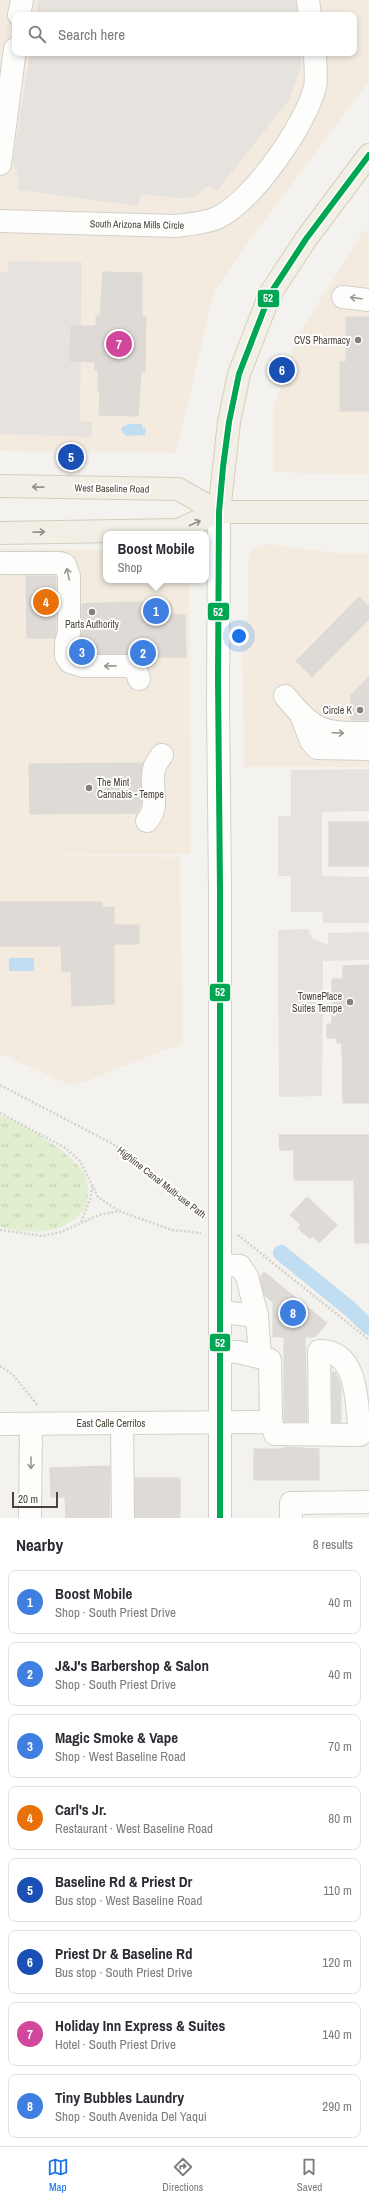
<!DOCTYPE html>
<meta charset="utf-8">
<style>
:root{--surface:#fff;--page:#f2f2f3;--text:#2b2b33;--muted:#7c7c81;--line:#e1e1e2;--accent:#1a73e8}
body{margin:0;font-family:"Archivo Narrow",sans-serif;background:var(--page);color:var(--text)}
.scale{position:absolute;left:12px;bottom:10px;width:46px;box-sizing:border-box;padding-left:4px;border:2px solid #4b4439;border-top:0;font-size:11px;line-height:14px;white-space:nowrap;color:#4b4439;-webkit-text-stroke:3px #fff;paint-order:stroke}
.you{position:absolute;left:239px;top:636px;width:14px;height:14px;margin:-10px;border:3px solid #fff;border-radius:50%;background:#1a73e8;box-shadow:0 0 0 6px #1a73e833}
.badge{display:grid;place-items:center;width:26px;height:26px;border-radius:50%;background:var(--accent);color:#fff;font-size:13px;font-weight:700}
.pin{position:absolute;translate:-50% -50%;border:2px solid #fff;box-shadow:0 1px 4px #0006}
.popup{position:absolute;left:103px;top:531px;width:106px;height:52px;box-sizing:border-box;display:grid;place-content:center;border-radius:8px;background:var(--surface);filter:drop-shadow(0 1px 3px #0005);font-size:13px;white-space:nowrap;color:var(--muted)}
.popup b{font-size:15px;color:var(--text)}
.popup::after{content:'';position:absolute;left:50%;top:100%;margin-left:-8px;border:8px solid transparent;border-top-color:var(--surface)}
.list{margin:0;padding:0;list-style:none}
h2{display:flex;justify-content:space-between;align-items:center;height:52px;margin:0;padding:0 16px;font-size:17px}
h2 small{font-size:13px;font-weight:400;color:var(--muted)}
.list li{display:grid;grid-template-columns:26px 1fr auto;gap:12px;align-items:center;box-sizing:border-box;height:64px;margin:0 8px 8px;padding:0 8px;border:1px solid var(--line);border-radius:8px}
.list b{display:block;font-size:15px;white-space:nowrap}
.list p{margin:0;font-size:13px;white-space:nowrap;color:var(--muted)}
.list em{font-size:13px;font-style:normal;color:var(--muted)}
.icon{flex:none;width:22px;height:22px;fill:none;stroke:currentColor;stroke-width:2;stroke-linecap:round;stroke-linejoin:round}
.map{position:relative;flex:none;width:369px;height:1518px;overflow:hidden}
.search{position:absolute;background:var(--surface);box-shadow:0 2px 6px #0003;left:12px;right:12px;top:12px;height:44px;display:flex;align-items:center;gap:10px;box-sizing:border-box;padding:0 14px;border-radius:8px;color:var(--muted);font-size:15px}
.sheet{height:628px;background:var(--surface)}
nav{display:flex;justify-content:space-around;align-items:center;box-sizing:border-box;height:56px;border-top:1px solid var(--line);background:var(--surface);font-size:11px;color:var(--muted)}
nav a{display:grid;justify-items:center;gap:2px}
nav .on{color:var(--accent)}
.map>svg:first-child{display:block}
</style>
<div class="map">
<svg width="369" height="1518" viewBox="0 0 369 1518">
<defs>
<pattern id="park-tufts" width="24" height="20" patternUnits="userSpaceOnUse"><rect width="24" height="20" fill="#e1eecf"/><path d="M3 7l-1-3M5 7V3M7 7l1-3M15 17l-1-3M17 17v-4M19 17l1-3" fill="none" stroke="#c3cdb2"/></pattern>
</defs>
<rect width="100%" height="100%" fill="#f4f2ee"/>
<!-- commercial -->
<g fill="#f3ebdf" fill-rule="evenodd">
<path d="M 0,0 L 369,0 L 369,81 L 242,251 L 214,292 L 176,453 L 0,451 ZM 15,15 L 354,15 L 354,53 L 15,53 Z"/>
<polygon points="364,230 369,234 369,475 273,472 274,405 296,339"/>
<polygon points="269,544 335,553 369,553 369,767 244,767 242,636 248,615 248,563 250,554 255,549"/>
<polygon points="0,548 106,550 106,580 189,580 191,854 22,855 180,857 183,1043 73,1086 0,1054"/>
</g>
<!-- park -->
<path fill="url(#park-tufts)" d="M 0,1116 C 22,1122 74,1154 84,1174 C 89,1184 90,1200 84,1209 C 65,1235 29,1235 0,1227 Z"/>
<!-- parking -->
<g fill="#e6e3df">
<polygon points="38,0 296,0 299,15 36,15"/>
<polygon points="30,53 301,53 301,67 289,100 217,191 208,186 197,195 186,199 141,194 138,206 18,190 18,178 13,160"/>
<polygon points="8,261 82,262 80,421 92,422 92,437 0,434 0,272 8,272"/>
<polygon points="369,769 369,811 322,812 322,876 369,877 369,923 323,923 322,912 291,912 291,876 278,876 278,816 291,816 291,770"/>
<polygon points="308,929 313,939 325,944 328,944 328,933 369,932 369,960 323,961 322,1096 279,1097 278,930"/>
</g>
<!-- water -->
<g fill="#c0ddf1">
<polygon points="127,424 142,424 142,427 146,429 145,435 126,436 121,430 123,426 126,426"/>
<rect x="9" y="958" width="25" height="13"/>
</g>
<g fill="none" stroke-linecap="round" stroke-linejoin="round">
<!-- canal -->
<polyline stroke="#c0ddf1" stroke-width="16" points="281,1253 350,1309 369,1327"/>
</g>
<!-- building -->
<g fill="#dedbd6" stroke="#dcd9d4">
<polygon points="103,272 142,273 142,317 146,317 145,372 141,372 138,416 99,415 100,392 98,392 98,370 95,370 95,362 70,361 71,326 96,326 96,316 100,316"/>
<polygon points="346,317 369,317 369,411 340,411 340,362 346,362"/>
<polygon points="26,576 56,576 56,631 55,638 27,638"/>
<polygon points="359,597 369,607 369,619 312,677 296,661"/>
<polygon points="128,602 171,603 172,614 185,615 186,657 143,657 135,654 85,654 78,652 82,633 82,604"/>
<polygon points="369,677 369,720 351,720 351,695"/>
<polygon points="143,763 140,776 142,802 137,813 30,814 29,764"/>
<rect x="329" y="822" width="40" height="44"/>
<polygon points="0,902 102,902 102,908 114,907 114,925 139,925 139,944 114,944 114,1004 72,1006 71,971 62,972 61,946 0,946"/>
<polygon points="369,965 369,1103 343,1103 342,1043 337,1043 337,1038 327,1038 327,1024 332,1024 332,979 343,979 343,966"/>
<polygon points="279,1135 369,1135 369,1243 355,1243 354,1180 294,1180 294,1150 280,1150"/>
<polygon points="307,1197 337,1225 319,1243 312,1236 310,1239 298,1228 301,1225 290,1215"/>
<polygon points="264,1272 327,1323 315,1337 305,1337 307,1422 284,1421 284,1337 273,1337 273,1302 264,1295 260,1277"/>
<polygon points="332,1372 335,1372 341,1386 341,1422 332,1422"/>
<polygon points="284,1447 319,1449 319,1480 254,1480 254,1449 284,1449"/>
<polygon points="110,1466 109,1518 66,1518 65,1497 51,1497 50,1468"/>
<rect x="135" y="1478" width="45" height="40"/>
</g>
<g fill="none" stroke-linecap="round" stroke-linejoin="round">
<defs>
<g id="minor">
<polyline points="308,0 310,15"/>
<polyline points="19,15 22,0"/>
<polyline points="0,164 15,49"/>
<path d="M 0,221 L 177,226 C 191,224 207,223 219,217 C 254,199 306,124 315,87 C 317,77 315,63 315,53"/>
<polyline points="343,297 369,300"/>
<polyline points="219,512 218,704 220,891 220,1518"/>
<polyline points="2,563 60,563 65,565 69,576 69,633 66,643 66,656 70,662 83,666 135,666 139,679"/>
<path d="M 285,696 C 316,733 322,733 369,733"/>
<polyline points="301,715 311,741 317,748 369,749"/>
<path d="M 147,821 C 161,806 149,787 154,769 C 155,764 159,759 162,755"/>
<polyline points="220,1265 240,1266 247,1277 257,1316"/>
<polyline points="221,1312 257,1316 260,1357"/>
<polyline points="221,1352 238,1352 270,1360 271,1422"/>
<polyline points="122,1423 123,1518"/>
<path d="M 0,1424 L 271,1422 L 275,1434 L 360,1435 C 356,1406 360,1350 319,1351 L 320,1434"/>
<polyline points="30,1518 31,1424"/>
<polyline points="291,1518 291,1503 369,1502"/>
</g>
<g id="major">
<polyline points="0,486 178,489 219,512"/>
<polyline points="219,512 229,422 239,374 270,294 306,239 369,155"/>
<polyline points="0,533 178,530 219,512 369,512"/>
</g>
</defs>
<!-- minor casing -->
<use href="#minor" stroke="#d2d0cb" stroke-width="24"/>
<!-- major casing -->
<use href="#major" stroke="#d6cebb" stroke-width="24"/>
<!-- path -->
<g stroke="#d3d2cc" stroke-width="2.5" stroke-dasharray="2 2" stroke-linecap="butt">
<polyline points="0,1085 113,1144 202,1214"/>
<polyline points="0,1113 64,1147 80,1161 98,1197 119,1211"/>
<polyline points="81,1222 91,1197 92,1186"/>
<polyline points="0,1230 42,1236 61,1232 99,1215 119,1211 172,1230 201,1233"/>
<polyline points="238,1235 369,1340"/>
<polyline points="0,1366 13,1375 38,1406"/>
</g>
<!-- minor -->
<use href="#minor" stroke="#fdfdfc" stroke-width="22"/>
<!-- major -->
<use href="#major" stroke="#f2efe6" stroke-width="22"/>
<defs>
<polyline id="bus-1" points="220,1518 220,891 218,679 219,512 223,467 229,422 239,374 270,294 306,239 369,155"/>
</defs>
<!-- bus-1 casing -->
<use href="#bus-1" stroke="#fff" stroke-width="9"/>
<!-- bus-1 -->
<use href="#bus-1" stroke="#00a651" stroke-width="6"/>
</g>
<!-- one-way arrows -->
<defs><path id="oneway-shaft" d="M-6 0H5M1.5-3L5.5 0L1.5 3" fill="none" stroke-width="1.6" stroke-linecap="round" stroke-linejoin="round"/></defs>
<g stroke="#9b9791">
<use href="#oneway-shaft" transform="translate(356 298) rotate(-173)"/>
<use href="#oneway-shaft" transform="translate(68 574) rotate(-102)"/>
<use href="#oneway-shaft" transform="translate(110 666) rotate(179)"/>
<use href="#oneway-shaft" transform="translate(338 733) rotate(2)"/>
<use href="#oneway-shaft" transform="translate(31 1463) rotate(90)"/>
</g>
<g stroke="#969187">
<use href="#oneway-shaft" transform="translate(38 487) rotate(-179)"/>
<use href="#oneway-shaft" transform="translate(195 523) rotate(-24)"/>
<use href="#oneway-shaft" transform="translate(39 532) rotate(-1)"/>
</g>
<!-- markers -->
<g fill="#868178" stroke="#fff" stroke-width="1.5">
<circle cx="358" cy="340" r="4"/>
<circle cx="92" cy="612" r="4"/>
<circle cx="360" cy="710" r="4"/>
<circle cx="89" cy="788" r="4"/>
<circle cx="350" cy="1002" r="4"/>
</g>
<g text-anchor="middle" stroke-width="3.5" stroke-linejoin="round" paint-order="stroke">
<!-- street labels -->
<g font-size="10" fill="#4b4439" stroke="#fff">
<text transform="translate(137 224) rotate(1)" y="4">South Arizona Mills Circle</text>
<text transform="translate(112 488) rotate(1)" y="4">West Baseline Road</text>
<text transform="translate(162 1182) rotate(38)" y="4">Highline Canal Multi-use Path</text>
<text x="111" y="1427">East Calle Cerritos</text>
</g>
<!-- poi labels -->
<g font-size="10" fill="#4b4439" stroke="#fff" text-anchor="end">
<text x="350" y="344">CVS Pharmacy</text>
<text x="92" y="628" text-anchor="middle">Parts Authority</text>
<text x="352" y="714">Circle K</text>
<text x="97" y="786" text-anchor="start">The Mint<tspan x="97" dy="12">Cannabis - Tempe</tspan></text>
<text x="342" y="1000">TownePlace<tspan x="342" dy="12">Suites Tempe</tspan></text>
</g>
</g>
<g stroke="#fff" stroke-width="1.5">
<rect x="257" y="289" width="23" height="19" rx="4" fill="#00a651"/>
<rect x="207" y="602" width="23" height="19" rx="4" fill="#00a651"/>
<rect x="209" y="983" width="22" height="19" rx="4" fill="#00a651"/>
<rect x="209" y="1333" width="22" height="19" rx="4" fill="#00a651"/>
</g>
<g font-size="11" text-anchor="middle" font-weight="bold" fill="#fff">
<text x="268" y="302">52</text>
<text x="218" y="616">52</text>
<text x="220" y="996">52</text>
<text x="220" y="1347">52</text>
</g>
</svg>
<div class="scale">20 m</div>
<div class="you"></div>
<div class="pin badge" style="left:156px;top:611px;background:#3f7fe0">1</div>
<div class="popup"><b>Boost Mobile</b>Shop</div>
<div class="pin badge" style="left:143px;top:653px;background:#3f7fe0">2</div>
<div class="pin badge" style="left:82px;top:652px;background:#3f7fe0">3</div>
<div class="pin badge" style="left:46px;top:602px;background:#e8710a">4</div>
<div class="pin badge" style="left:71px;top:457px;background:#1a4fb4">5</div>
<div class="pin badge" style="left:282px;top:370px;background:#1a4fb4">6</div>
<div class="pin badge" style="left:119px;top:344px;background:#d1479c">7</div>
<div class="pin badge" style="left:293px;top:1313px;background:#3f7fe0">8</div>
<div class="search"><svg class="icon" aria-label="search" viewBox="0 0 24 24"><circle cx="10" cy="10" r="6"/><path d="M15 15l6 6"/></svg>Search here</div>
</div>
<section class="sheet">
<h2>Nearby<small>8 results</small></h2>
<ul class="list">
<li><span class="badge" style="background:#3f7fe0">1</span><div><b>Boost Mobile</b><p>Shop · South Priest Drive</p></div><em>40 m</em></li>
<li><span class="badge" style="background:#3f7fe0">2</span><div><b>J&amp;J's Barbershop &amp; Salon</b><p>Shop · South Priest Drive</p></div><em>40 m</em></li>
<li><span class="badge" style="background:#3f7fe0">3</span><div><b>Magic Smoke &amp; Vape</b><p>Shop · West Baseline Road</p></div><em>70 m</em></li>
<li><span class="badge" style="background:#e8710a">4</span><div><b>Carl's Jr.</b><p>Restaurant · West Baseline Road</p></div><em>80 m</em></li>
<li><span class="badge" style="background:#1a4fb4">5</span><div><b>Baseline Rd &amp; Priest Dr</b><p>Bus stop · West Baseline Road</p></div><em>110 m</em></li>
<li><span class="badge" style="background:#1a4fb4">6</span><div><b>Priest Dr &amp; Baseline Rd</b><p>Bus stop · South Priest Drive</p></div><em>120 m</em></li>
<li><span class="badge" style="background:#d1479c">7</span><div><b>Holiday Inn Express &amp; Suites</b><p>Hotel · South Priest Drive</p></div><em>140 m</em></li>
<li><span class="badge" style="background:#3f7fe0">8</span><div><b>Tiny Bubbles Laundry</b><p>Shop · South Avenida Del Yaqui</p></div><em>290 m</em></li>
</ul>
</section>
<nav>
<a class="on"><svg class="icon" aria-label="map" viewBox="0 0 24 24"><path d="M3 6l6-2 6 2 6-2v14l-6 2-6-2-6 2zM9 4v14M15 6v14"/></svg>Map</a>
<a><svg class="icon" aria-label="directions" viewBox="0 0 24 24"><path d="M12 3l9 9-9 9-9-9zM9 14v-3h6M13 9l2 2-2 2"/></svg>Directions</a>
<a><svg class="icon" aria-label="saved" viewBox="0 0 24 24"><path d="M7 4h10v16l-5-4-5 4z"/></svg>Saved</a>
</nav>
